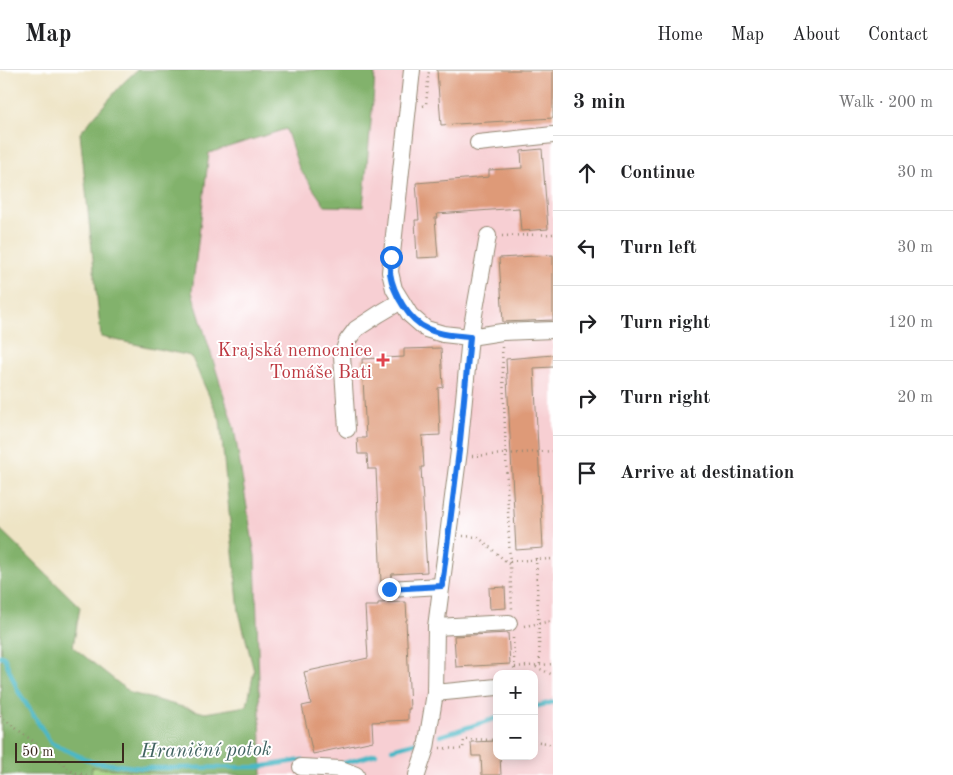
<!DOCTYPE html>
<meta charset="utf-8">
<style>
:root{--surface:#fff;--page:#f2f2f2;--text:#202124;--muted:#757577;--line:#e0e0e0}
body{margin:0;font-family:"Old Standard TT",serif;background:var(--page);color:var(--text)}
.controls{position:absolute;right:15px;bottom:15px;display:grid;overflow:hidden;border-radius:10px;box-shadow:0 2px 12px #0003}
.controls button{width:45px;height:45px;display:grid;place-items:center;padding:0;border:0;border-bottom:1px solid var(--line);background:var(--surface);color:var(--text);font:25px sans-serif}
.scale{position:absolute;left:15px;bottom:12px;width:109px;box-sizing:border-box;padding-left:5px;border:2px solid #3b2a1e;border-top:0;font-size:14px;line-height:18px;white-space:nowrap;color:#3b2a1e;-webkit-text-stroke:4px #fff;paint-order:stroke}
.stop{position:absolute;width:15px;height:15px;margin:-11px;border:4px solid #1a73e8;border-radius:50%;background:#fff}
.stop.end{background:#1a73e8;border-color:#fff;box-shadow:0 1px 5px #0008}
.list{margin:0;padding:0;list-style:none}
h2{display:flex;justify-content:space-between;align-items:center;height:65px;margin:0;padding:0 20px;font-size:21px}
h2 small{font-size:16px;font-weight:400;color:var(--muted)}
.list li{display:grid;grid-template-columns:32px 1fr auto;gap:15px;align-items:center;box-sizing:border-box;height:75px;padding:0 20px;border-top:1px solid var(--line)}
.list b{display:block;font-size:19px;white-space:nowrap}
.list em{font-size:16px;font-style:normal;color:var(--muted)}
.icon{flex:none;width:28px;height:28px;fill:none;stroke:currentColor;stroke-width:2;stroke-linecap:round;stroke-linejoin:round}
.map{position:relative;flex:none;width:553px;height:705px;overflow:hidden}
header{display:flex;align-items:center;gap:30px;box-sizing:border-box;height:70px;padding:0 25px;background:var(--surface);border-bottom:1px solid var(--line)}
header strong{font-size:24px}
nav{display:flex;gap:28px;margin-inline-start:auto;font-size:18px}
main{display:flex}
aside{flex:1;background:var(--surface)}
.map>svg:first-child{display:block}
</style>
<header>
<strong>Map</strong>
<nav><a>Home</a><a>Map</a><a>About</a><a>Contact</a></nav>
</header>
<main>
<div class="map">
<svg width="553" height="705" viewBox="0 0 553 705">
<rect width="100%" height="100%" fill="#fff"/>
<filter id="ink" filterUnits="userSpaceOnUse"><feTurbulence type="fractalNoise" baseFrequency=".02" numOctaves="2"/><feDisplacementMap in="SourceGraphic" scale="10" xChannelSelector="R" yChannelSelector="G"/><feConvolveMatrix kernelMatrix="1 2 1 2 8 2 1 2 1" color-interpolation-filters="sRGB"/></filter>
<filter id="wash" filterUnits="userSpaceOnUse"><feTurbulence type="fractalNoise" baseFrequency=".0096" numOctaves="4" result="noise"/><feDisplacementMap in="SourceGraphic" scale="20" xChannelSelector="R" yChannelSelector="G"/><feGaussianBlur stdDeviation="1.12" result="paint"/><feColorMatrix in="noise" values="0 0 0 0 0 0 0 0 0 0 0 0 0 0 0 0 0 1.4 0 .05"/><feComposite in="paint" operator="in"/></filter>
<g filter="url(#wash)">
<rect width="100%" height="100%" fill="#eee4c5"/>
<!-- built -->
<path fill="#f7cfd3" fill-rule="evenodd" d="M 375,0 L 553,0 L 553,705 L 262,705 L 255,486 L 234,358 L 192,222 L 209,82 L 286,59 L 299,98 L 363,137 L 374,20 ZM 497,604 L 534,604 L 534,686 L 497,686 Z"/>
<!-- green -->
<polygon fill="#a3d07d" stroke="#6f7d4e" points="92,697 181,705 91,705"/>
<!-- forest -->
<polygon fill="#82b26c" stroke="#5e6e45" points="137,0 375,0 374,20 363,137 325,136 299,98 286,59 209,83 192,222 234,358 255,486 262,705 181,705 92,697 91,705 1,705 0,459 80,537 73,577 131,623 205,643 247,636 254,601 239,542 220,350 191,286 101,267 80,63 123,13"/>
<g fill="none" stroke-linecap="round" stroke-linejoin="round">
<!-- stream -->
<g stroke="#4bb8c6" stroke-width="4.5">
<polyline points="0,586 4,587 18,621 51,673 92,692 143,698 177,698 259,697 302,690"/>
<polyline points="534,637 553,632"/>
<polyline points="440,666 497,648"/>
<polyline points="392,679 422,671"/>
<polyline points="341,694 376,684"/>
</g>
</g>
<g id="blocks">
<!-- building -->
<g fill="#de9a78">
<polygon points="437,0 553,0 553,48 441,55"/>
<polygon points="542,79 548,159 521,161 519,138 437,144 438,148 435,148 438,187 417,188 415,150 419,150 416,113 489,107 489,100 522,98 521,81"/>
<polygon points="553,185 553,250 503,252 499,188"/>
<polygon points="441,278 443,317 438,318 440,365 422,366 424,397 421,397 427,502 392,504 390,509 384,510 381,513 376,399 368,399 367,384 358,384 357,368 366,368 362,289 404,287 404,279"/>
<polygon points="553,285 553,297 534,298 543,478 516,480 506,289"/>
<polygon points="505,517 506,538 490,539 489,518"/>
<polygon points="406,532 407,550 406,550 410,639 408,639 408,650 372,652 373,671 313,684 302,636 311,634 304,602 368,588 365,536 378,536 378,533"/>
<polygon points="508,563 510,594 456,597 454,566"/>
<polygon points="497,671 497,686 500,686 501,705 482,705 481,686 472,686 471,672"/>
</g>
</g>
</g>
<g filter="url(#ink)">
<use href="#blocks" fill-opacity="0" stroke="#948772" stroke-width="1"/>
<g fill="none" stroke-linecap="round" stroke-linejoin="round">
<defs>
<g id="minor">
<polyline points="412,0 390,202 394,219 410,245 426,259 443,264 470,267 502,262 553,260"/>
<polyline points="478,73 553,65"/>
<polyline points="347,359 342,286 347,271 356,259 379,244 401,231"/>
<polyline points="389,519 441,516"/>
<polyline points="436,557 509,553"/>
<polyline points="435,623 497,617"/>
<polyline points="301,697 341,699 356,705"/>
<polyline points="417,705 426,678 435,623 436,557 459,381 470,267 488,166"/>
</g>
</defs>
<!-- minor casing -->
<use href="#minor" stroke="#948772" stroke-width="18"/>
<!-- path -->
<g stroke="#948772" stroke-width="2.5" stroke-dasharray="1 4" stroke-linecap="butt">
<polyline points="423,36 426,35 429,0"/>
<polyline points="502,166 553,164"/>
<polyline points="502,277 510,495"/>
<polyline points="472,386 553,381"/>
<polyline points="463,466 478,467 510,495 512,540"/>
<polyline points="536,488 540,596"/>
<polyline points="510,491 553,489"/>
<polyline points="524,556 553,551"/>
<polyline points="513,568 515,604"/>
<polyline points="515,597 553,594"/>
<polyline points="536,597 553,605"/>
<polyline points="0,646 73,702 87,705"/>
<polyline points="534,671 547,673 553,676"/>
<polyline points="440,678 463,679 464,669 497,670"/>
</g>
<!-- minor -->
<use href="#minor" stroke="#fff" stroke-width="16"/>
</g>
</g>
<g fill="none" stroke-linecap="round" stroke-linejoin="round" filter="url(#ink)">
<!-- route -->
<path stroke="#1a73e8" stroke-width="6" d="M 389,519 L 442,516 L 459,381 L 470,267 C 456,266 441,265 428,259 C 409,251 393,223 390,203 C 390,198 391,192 391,187"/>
</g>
<!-- markers -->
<path fill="#e0444e" stroke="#fff" stroke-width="2" d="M380.5 282.5h5v5h5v5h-5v5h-5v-5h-5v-5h5z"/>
<g text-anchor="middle" stroke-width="4" stroke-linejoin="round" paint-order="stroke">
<!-- health labels -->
<g font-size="19" fill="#be3a42" stroke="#fff" text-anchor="end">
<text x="372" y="286">Krajská nemocnice<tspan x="372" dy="22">Tomáše Bati</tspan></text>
</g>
<!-- water labels -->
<g font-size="20" font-style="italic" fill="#416361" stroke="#fff">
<text transform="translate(206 679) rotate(-1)" y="7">Hraniční potok</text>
</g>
</g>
</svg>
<div class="controls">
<button>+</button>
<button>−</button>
</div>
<div class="scale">50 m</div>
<div class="stop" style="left:391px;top:187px"></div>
<div class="stop end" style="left:389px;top:519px"></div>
</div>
<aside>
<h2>3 min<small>Walk · 200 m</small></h2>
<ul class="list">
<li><svg class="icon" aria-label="ahead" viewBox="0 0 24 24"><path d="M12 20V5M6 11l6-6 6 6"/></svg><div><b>Continue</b></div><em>30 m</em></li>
<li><svg class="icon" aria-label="left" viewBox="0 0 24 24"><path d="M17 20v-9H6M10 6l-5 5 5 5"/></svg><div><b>Turn left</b></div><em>30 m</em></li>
<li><svg class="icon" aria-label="right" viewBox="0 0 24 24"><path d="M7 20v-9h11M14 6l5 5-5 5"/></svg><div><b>Turn right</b></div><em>120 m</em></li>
<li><svg class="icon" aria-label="right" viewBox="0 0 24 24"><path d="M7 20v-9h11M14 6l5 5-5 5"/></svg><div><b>Turn right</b></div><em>20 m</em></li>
<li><svg class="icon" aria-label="arrive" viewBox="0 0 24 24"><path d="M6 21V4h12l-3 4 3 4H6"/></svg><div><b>Arrive at destination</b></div></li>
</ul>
</aside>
</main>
